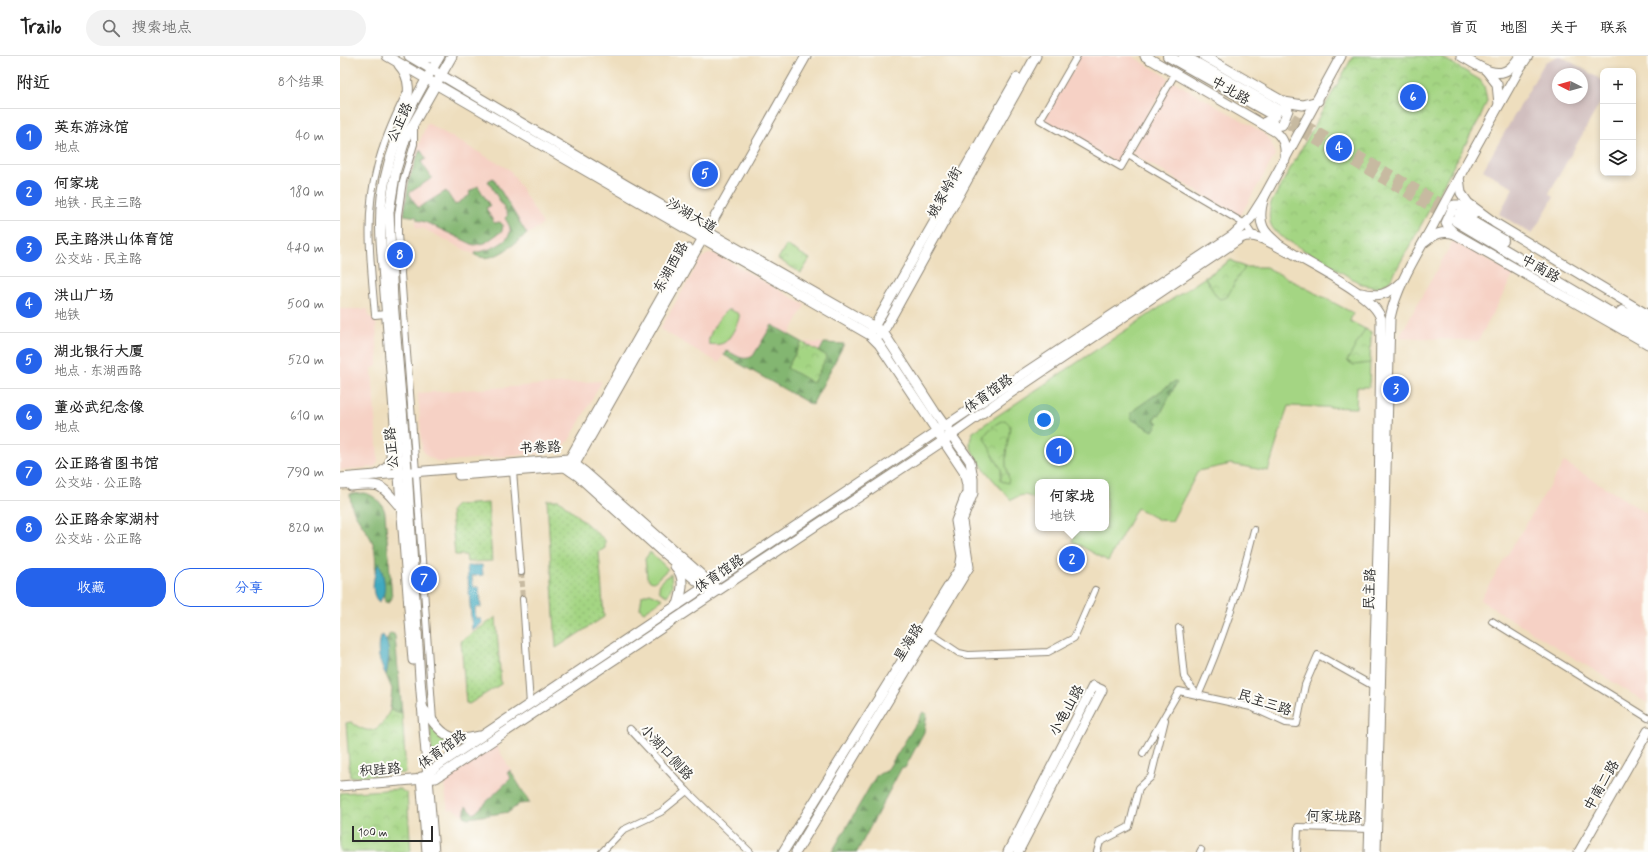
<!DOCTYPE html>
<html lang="zh">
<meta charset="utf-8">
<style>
:root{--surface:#fff;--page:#f2f2f2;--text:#222;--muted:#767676;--line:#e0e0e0;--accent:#2563eb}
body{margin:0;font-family:Mynerve,"LXGW WenKai TC",sans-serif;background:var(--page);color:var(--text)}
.controls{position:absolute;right:12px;top:12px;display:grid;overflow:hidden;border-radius:8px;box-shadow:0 2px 6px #0003}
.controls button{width:36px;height:36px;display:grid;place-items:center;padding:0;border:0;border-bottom:1px solid var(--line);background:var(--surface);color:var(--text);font:20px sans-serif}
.compass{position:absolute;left:1212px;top:12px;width:36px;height:36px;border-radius:50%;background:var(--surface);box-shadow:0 2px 6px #0003;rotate:276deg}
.scale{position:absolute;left:12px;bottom:10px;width:81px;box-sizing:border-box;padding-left:4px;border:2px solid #2b2b2b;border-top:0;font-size:11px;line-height:14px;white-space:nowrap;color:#2b2b2b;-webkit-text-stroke:3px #fdfcf7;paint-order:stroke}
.you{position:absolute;left:704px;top:364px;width:14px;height:14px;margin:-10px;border:3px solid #fff;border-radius:50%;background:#1a73e8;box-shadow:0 0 0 6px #1a73e833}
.badge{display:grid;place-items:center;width:26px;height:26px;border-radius:50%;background:var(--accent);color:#fff;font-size:13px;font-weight:700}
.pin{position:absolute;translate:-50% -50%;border:2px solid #fff;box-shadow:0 1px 4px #0006}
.popup{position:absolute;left:695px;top:423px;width:74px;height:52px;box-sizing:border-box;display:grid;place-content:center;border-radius:8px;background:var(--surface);filter:drop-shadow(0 1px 3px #0005);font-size:13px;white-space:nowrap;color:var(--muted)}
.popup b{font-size:15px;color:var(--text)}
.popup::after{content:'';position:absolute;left:50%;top:100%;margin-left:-8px;border:8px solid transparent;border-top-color:var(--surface)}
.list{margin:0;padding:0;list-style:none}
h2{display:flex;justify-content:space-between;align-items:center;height:52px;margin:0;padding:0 16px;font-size:17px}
h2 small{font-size:13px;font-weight:400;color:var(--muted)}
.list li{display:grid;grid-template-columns:26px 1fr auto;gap:12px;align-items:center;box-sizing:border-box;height:56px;padding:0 16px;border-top:1px solid var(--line)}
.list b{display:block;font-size:15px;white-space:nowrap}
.list p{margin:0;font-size:13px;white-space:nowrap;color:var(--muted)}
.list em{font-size:13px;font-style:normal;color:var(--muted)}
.actions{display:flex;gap:8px;padding:12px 16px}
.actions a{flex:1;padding:9px 0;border:1px solid var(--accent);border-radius:16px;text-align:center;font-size:14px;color:var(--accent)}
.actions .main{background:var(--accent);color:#fff}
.icon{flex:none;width:22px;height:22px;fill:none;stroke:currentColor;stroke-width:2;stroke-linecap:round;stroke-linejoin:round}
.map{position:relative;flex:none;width:1308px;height:796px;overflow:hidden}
header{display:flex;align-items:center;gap:24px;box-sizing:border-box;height:56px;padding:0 20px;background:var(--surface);border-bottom:1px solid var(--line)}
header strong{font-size:19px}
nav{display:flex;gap:22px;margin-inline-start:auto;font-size:14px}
.search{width:280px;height:36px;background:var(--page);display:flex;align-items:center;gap:10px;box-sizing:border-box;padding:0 14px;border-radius:22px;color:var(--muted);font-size:15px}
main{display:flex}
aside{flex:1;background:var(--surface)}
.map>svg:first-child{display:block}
</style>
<header>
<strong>Trailo</strong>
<div class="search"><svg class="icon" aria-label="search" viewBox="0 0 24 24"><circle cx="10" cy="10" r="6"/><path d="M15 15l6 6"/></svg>搜索地点</div>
<nav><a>首页</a><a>地图</a><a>关于</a><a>联系</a></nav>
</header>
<main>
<aside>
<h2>附近<small>8个结果</small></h2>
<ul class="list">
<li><span class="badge">1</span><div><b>英东游泳馆</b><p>地点</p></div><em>40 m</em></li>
<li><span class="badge">2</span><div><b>何家垅</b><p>地铁 · 民主三路</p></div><em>180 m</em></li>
<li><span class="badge">3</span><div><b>民主路洪山体育馆</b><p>公交站 · 民主路</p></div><em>440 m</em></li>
<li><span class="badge">4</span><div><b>洪山广场</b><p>地铁</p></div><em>500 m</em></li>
<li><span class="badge">5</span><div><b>湖北银行大厦</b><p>地点 · 东湖西路</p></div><em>520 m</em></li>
<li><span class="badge">6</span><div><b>董必武纪念像</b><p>地点</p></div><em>610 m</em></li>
<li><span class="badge">7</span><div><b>公正路省图书馆</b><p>公交站 · 公正路</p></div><em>790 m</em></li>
<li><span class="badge">8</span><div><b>公正路余家湖村</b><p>公交站 · 公正路</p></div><em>820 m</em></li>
</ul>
<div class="actions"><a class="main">收藏</a><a>分享</a></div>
</aside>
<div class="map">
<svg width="1308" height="796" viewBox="0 0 1308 796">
<defs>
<pattern id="forest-firs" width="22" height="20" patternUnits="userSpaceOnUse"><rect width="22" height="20" fill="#83b671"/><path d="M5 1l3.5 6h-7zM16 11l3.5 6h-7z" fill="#6b945d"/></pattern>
<pattern id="park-crowns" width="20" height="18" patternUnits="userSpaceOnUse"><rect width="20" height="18" fill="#a4d583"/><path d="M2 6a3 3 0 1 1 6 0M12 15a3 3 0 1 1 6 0" fill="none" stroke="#8db771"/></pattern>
<pattern id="garden-dots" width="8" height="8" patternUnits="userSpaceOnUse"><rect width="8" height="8" fill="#a4d583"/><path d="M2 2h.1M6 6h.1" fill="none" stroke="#8db771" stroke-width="1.8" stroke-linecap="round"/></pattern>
</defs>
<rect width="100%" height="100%" fill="#fdfcf7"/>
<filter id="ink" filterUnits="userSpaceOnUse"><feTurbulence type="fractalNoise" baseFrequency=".025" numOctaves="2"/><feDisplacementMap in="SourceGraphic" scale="8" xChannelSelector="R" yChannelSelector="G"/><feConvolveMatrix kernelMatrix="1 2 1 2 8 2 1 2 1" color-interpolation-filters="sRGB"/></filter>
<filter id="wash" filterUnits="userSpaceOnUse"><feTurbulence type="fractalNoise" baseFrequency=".012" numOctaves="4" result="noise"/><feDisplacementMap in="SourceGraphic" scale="16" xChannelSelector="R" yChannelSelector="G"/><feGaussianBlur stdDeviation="0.9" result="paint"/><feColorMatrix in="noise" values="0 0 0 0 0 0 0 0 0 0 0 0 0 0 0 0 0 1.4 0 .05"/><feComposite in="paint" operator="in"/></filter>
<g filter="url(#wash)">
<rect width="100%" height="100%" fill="#eedebe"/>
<!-- built -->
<g fill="#f6d1c5">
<polygon points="739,0 792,0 829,22 779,108 702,63"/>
<polygon points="833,25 922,76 930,84 933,91 935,99 933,103 900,160 791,97"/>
<polygon points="87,67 170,114 203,168 155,200 141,202 84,173 75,171 77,161 62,159 63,137 69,113"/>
<polygon points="1113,185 1174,218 1138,285 1059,281"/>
<polygon points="372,197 378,199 465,249 449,279 462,286 504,288 472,349 384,299 379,307 320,273 361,203 366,199"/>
<polygon points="0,253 28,253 29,261 33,262 36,266 38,306 36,311 32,312 38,404 37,408 34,411 0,414"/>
<polygon points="262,325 230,383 224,390 216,396 99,406 87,400 82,393 78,337"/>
<polygon points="1224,406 1308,458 1307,647 1140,544"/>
<polygon points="156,689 190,747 179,748 169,756 128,762 113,753 108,754 104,729 106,729 106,723"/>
</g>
<!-- railway -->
<path fill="#d1bfbf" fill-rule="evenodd" d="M 1218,0 L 1221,0 L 1263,25 L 1263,42 L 1209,137 L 1214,141 L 1192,178 L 1159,158 L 1173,132 L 1143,114 L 1205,6 ZM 1218,18 L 1242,18 L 1242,42 L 1218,42 Z"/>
<!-- grass -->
<g fill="#a4d583" stroke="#688057">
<path d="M 891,204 L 904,211 L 926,211 L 1013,257 L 1010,265 L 1031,276 L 1029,331 L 1017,331 L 1016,352 L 948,350 L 928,415 L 891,408 L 858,415 L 832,465 L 819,464 L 797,452 L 768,505 L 732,485 L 739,472 L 766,472 L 766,426 L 698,426 L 698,445 C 686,438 683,437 671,444 C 661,432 632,403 630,388 C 630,384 631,380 633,376 Z"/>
<path d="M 388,254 L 391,254 L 399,258 C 401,263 390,283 385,286 C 381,289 373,289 369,288 C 366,281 381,257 388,254 Z"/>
<polygon points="310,496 328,513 314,526 310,525 307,521 305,503"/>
<path d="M 331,518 L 332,530 L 327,540 L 320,536 C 316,527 325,523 331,518 Z"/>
<polygon points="310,537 323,543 304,556 300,553 302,540"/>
<polygon points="90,670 107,682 98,697 92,698"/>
</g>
<!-- forest -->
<g fill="url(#forest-firs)" stroke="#57704e">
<polygon points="80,93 86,103 81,106 92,122 69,137 78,152 106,135 115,149 130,139 129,136 138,130 150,150 146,152 154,167 160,166 163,169 162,175 145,187 134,189 85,166 77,164 77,161 64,159 69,123"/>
<path d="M 153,122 L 187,178 C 173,188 153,209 135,199 L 136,196 C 145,196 169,187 170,176 C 171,171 167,166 165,162 L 168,159 L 148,125 Z"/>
<path d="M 432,269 L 462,286 L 447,312 L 487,301 L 479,296 L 484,287 L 504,288 L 472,349 L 384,299 L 386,294 C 396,299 403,306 413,300 Z"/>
<polygon points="835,325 837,326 820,359 817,358 814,365 818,367 813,375 791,363 791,357 795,353"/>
<path d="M 25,437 C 35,440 43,447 45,457 L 52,542 L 49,547 L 45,546 C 42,536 45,525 41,513 L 37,511 L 35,516 C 36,506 36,495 32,485 C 24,468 10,458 10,438 Z"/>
<polygon points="50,577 54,578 55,580 62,657 50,654 52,633 46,619 49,604 46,585"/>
<polygon points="583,656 587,658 584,676 565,712 562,711 517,796 492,796 536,720 548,713"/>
<polygon points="170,714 190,747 179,748 169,756 128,762 124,760 126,750 134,758 171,722 167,717"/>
</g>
<!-- park -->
<g fill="url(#park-crowns)" stroke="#688057">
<path d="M 1013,0 L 1100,0 L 1140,24 L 1144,30 L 1147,45 L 1141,60 L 1054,218 L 1049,225 L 1038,232 L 1023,229 L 940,180 C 928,170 928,161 931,147 Z"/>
<polygon points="446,189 470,203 461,217 438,203"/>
<polygon points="891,204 904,211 904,214 899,219 887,241 880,243 877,241 865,222"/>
<polygon points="1025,273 1031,276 1030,307 1014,309 1007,305"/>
<polygon points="462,286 487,300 473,327 447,312"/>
<path d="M 665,364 L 670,369 C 669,383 665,395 666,409 C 666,415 670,421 668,427 L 661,425 L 661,413 L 644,382 C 646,375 658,365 665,364 Z"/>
<path d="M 50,654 L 62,657 L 66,717 L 10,721 L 6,667 L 11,666 C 31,681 40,675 50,654 Z"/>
<polygon points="60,733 67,738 71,796 0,796 0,737"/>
</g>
<!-- garden -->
<g fill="url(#garden-dots)" stroke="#688057">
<polygon points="219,444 265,484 265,492 259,496 264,561 216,592 207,444"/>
<polygon points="148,447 152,505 127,506 126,499 115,499 111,454 116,449"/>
<polygon points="156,561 161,628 129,648 126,647 121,585"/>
</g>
<!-- water -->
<g fill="#3fa9bf" stroke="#356a75">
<path d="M 39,506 C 43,518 49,536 39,546 C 29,538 34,517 39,506 Z"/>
<polygon points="142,509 143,519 132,520 133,531 139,531 141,551 135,552 136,563 141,563 142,567 132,574 127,510"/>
<path d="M 43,579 C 51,591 49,605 46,619 C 39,607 36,594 40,581 Z"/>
</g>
</g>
<g filter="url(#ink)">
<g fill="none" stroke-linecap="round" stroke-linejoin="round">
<!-- street-tunnel -->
<polyline stroke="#c7baa1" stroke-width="6" stroke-dasharray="6 3" stroke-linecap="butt" points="181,516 183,543"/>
<!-- primary-tunnel -->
<g stroke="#c7baa1" stroke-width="10" stroke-dasharray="10 5" stroke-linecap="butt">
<polyline points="939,54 1112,154"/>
<polyline points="936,61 1116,165"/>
</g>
<defs>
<g id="street">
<polyline points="737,0 700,64 781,111 835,18"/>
<polyline points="74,68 74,88 63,125 58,159 58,178 76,416 93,665"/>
<polyline points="788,99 905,168 913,180"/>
<path d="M 46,258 L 35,259 C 31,210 24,160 37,112 C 43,86 54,62 66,38"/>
<polyline points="173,415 181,516"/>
<polyline points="183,543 190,649"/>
<polyline points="1152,565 1308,662"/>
<path d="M 839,572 L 844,621 L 858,640 C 882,586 900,531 914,474"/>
<polyline points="586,575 619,597 628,599 708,596 734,582 755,534"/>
<polyline points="290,673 347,735 410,796"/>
<polyline points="803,697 839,635 911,651 946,667 957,668 965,629 978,599 1035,631"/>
<polyline points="262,796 283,774 321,756 347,735"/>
<polyline points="757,796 760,786 789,771 799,732 811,721 825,664"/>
<polyline points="860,796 861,794"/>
<polyline points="957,796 958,771 1030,773"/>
</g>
<g id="secondary">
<polyline points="47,0 530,279 539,288 624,416 627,429 627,436 616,465 622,500 620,512 443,796"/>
<polyline points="69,0 286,129 543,276 595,356 630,405 633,423 633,437 622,465 629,511 456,796"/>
<polyline points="77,0 90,2 98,0"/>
<path d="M 805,0 L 936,76 C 945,84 946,92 945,104"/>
<polyline points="864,0 944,46 963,49 978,45"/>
<path d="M 1001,0 L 924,141 C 921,151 919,162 923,171 C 926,178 932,182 937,187 C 961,206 1034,236 1041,263 L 1039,457 L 1029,796"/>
<path d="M 1121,0 C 1134,7 1156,25 1170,12 C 1174,9 1177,4 1180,0"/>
<path d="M 59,9 C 72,23 69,39 65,57"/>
<polyline points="1146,14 1157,28 1159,48"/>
<polyline points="927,65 936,70 942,69 948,54 944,46"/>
<polyline points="1119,121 1121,137 1128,147 1155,167 1308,259"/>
<polyline points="1115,178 1108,171 1106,167 1114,149 1119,149 1134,158"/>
<path d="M 1085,186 C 1095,178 1102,174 1115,178 L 1308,288"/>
<path d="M 1021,237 C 1038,241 1048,239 1060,227"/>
<polyline points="531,276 677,22"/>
<polyline points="539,280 543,276 696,0"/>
<polyline points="225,411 349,193"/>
<polyline points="231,415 466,0"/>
<path d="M 37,419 C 49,411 52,408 51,393"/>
<polyline points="119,419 225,411 238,420 320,494 368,534"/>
<polyline points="0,422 228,403 245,416 374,530"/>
<polyline points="0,428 17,427"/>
<path d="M 11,430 C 43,427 40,428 61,452"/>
<path d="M 335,510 C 346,521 342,535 338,549"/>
<path d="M 73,604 L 43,211 C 41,188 39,164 42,141 C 48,89 74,43 100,0"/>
<path d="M 82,651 C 100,675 107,689 139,680"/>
<polyline points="81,721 87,796"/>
<polyline points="81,724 87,718 103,706 680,320 893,179 910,163 924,141"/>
<path d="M 0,730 L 96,722 L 603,385 L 669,338 L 901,182 C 916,175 934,189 948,196"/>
<polyline points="94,796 80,623 67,413 53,245 49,156 56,114 66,81 112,0"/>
<polyline points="668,796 753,630 762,634 678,796"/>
<path d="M 1036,796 L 1050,262 C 1057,229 1076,200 1092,171 C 1120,118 1150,65 1180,12 L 1188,0"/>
<polyline points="1239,796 1308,675"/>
</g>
<g id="primary">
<polyline points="807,0 810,3"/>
<polyline points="828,0 935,60"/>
<polyline points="844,0 939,54"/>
<polyline points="1119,158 1163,184"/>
<polyline points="1116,165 1308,279"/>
<polyline points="1293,251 1302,265"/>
<polyline points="1282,255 1308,269"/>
<polyline points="1286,275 1304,280"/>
</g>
</defs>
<!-- street casing -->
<use href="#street" stroke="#8c8474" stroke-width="8"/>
<!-- secondary casing -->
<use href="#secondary" stroke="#8c8474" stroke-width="11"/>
<!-- primary casing -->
<use href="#primary" stroke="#8c8474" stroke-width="12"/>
<!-- street -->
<use href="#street" stroke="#fff" stroke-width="6"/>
<!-- secondary -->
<use href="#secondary" stroke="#fff" stroke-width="9"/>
<!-- primary -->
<use href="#primary" stroke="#fff" stroke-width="10"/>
</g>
</g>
<g text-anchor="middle" stroke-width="4" stroke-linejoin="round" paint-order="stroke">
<!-- street labels -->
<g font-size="14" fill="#2b2b2b" stroke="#fdfcf7">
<text transform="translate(891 34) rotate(30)" y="5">中北路</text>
<text transform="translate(59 66) rotate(-65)" y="5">公正路</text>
<text transform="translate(604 136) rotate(-61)" y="5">姚家岭街</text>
<text transform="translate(352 159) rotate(30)" y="5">沙湖大道</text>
<text transform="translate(330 211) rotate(-61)" y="5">东湖西路</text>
<text transform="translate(1201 212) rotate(30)" y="5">中南路</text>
<text transform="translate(648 337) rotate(-35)" y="5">体育馆路</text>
<text transform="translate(200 391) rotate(-3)" y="5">书卷路</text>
<text transform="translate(51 392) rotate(-95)" y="5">公正路</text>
<text transform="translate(379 517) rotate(-34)" y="5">体育馆路</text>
<text transform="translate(1029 533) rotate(-88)" y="5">民主路</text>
<text transform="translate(568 586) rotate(-58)" y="5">星海路</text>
<text transform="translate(925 646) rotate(18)" y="5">民主三路</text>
<text transform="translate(726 654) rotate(-61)" y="5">小龟山路</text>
<text transform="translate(102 693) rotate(-36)" y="5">体育馆路</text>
<text transform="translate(327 696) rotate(47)" y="5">小湖口侧路</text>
<text transform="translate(40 713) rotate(-4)" y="5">积跬路</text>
<text transform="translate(1261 729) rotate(-60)" y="5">中南二路</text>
<text transform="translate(994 760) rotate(2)" y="5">何家垅路</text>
</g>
</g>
</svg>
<div class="controls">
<button>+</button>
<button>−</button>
<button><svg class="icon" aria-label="layers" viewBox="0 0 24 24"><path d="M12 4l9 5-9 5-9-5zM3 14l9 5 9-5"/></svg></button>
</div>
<svg class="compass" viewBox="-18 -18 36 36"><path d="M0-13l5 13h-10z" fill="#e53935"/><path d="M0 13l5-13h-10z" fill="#767676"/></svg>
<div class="scale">100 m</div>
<div class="you"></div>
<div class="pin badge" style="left:719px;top:395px">1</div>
<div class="pin badge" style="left:732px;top:503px">2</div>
<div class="popup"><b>何家垅</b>地铁</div>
<div class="pin badge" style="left:1056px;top:333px">3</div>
<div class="pin badge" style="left:999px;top:92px">4</div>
<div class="pin badge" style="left:365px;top:118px">5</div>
<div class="pin badge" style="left:1073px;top:41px">6</div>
<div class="pin badge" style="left:84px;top:523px">7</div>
<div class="pin badge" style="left:60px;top:199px">8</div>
</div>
</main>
